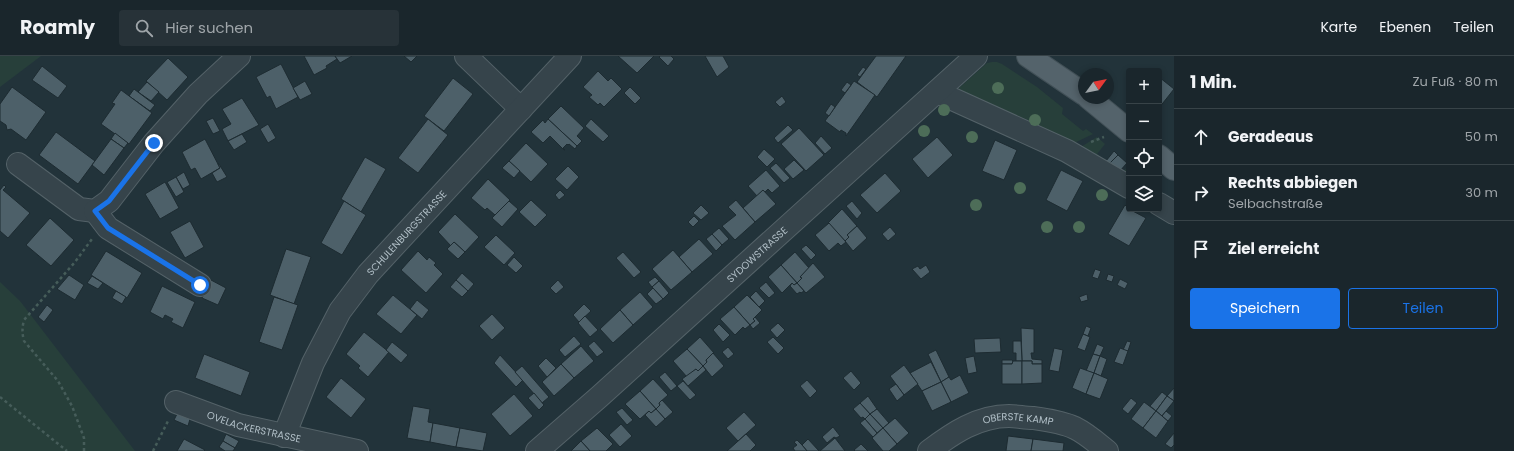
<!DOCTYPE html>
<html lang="de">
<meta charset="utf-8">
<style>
:root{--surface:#1a262c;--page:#273238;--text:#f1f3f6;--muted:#9fa5a9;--line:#384348;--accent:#1a73e8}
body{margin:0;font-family:Poppins,sans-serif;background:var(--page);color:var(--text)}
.controls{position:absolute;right:12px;top:12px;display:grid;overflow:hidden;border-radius:4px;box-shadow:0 2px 6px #0003}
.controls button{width:36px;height:36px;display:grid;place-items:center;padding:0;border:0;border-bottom:1px solid var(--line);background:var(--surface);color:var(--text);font:20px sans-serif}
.compass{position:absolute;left:1078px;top:12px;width:36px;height:36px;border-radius:50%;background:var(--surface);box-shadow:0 2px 6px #0003;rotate:57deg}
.stop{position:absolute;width:12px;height:12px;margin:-9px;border:3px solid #1a73e8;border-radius:50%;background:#fff}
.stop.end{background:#1a73e8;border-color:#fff;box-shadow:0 1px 4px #0008}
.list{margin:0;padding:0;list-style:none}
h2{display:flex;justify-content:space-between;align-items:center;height:52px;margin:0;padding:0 16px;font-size:17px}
h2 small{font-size:13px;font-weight:400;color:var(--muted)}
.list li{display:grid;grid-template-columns:26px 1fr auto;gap:12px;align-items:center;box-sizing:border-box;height:56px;padding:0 16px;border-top:1px solid var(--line)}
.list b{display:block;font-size:15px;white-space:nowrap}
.list p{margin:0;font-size:13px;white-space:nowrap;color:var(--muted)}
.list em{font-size:13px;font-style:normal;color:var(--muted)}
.actions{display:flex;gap:8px;padding:12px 16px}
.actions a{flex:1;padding:9px 0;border:1px solid var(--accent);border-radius:4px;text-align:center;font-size:14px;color:var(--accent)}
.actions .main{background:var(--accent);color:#fff}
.icon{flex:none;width:22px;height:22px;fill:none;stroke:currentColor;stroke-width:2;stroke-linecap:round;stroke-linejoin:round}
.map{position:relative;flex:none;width:1174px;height:395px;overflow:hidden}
header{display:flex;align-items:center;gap:24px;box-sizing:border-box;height:56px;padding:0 20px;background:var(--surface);border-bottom:1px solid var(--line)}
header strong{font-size:19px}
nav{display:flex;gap:22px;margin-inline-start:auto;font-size:14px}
.search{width:280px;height:36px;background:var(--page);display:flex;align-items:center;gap:10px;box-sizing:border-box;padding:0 14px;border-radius:4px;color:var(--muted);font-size:15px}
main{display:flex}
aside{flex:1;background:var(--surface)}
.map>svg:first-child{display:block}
</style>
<header>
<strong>Roamly</strong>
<div class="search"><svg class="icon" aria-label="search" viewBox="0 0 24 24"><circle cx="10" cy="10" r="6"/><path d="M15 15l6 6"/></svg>Hier suchen</div>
<nav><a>Karte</a><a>Ebenen</a><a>Teilen</a></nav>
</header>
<main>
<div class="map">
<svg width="1174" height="395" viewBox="0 0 1174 395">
<rect width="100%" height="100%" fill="#22333a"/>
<!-- green -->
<g fill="#273f3a">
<polygon points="0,0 41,0 0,31"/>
<polygon points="992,6 997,6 1002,8 1037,31 1063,52 1062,58 1083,75 1086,73 1093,78 1068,90 959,38 959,32 987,7"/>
<polygon points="1097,81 1105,88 1097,98 1121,118 1129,109 1129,125 1076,94"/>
<polygon points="0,226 20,245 135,395 0,395"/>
</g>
<!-- building -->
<g fill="#4d6069" stroke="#1d2b31">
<polygon points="304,0 335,0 337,3 326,10 327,12 314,19"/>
<polygon points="335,0 352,0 340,7"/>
<polygon points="404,0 417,0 411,6"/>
<polygon points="618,0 654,0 637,17"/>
<polygon points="660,0 671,0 674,3 668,10 659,1"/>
<polygon points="705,0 723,0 729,11 717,21"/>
<polygon points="876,0 906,0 877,41 857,26"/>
<polygon points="168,2 188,21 167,44 146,25"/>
<polygon points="281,8 298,41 276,53 270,40 267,42 256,21"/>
<polygon points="42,10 67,30 58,42 32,24"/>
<polygon points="863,11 866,13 860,21 857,19"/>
<polygon points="598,15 608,25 611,22 622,33 604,51 600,47 598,49 589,41 592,39 583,31"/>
<polygon points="1159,21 1174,33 1159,52"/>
<polygon points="453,22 473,38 444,75 424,60"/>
<polygon points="305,25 312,38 300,44 293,32"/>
<polygon points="854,25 875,39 846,80 846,77 841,74 840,76 825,65"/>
<polygon points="147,26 159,36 151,45 138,36"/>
<polygon points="847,26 851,29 845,37 841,34"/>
<polygon points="12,31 46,56 26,84 11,73 7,74 6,69 0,65 0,48"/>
<polygon points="630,31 641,42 635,48 624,37"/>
<polygon points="134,33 155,49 150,55 129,40"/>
<polygon points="121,34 152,57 129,88 101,68 115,48 112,47"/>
<polygon points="782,40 786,46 780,51 775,46"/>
<polygon points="242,42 259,69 228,85 222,73 231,68 222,53"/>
<polygon points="831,48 835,51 829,60 825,57"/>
<polygon points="561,50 584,72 577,80 582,85 577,90 548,63"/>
<polygon points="213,62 220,75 213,78 206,65"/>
<polygon points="428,63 448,79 418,117 398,102"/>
<polygon points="548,63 577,90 575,93 569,88 568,89 567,88 563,92 565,94 564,94 550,80 543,87 531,76 543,64 545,67"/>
<polygon points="591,63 609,80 603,86 585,70"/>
<polygon points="268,68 276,82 268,87 260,73"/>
<polygon points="788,69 793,74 778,87 774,82"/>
<polygon points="799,72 824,99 806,115 781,88"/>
<polygon points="56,76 95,105 78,128 39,99"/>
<polygon points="115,77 128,87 124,92 111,83"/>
<polygon points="242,78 247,86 234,94 228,85"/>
<polygon points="821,80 832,92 825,98 815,87"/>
<polygon points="937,81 953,99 928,122 912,103"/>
<polygon points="111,83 124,92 104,119 92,109"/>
<polygon points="205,83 220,112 201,123 195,112 191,114 182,96"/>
<polygon points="995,84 1017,94 1004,124 982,115"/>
<polygon points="526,87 548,108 531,126 509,105"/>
<polygon points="764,93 775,103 767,111 757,101"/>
<polygon points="1114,95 1118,99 1109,108 1106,105"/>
<polygon points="1118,99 1127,107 1119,116 1109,108"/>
<polygon points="365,101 386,113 361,156 341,143"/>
<polygon points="794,104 804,114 793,123 784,113"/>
<polygon points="509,105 520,115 514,122 502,112"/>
<polygon points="776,107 790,122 784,127 770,112"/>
<polygon points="218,108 219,108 227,121 217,126 212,117 220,112"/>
<polygon points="568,110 579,121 567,134 555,123"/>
<polygon points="766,114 780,130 772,137 768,133 765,136 763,134 757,140 748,130"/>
<polygon points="1061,114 1083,125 1067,155 1046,144"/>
<polygon points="184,116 190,129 183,133 176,121"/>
<polygon points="885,117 901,135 877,157 860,139"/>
<polygon points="176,121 184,136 176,141 167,126"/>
<polygon points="488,123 510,144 495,159 487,152 485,154 471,142"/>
<polygon points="165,126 179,152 160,163 145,138"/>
<polygon points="4,129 6,131 3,134 30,157 8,182 0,175 0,134"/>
<polygon points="560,134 565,139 559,144 555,139"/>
<polygon points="763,134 776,148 755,166 743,152"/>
<polygon points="531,144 547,159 535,171 519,156"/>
<polygon points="736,144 755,166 735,184 722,170 736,159 728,151"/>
<polygon points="344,145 366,159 342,199 321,187"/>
<polygon points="509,145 518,153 502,171 492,162"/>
<polygon points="852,145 862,157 857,163 846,150"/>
<polygon points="701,149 709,157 701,164 693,157"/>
<polygon points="1125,149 1129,153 1146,162 1129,190 1108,178"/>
<polygon points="842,153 857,170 847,179 849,181 845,185 828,167"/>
<polygon points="455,158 479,181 465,196 454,186 451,190 438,176"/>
<polygon points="694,160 699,165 693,171 688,166"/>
<polygon points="50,162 74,184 51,210 26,189"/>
<polygon points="190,165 204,191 185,202 170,176"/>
<polygon points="829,167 846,186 841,190 838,187 829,195 815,179"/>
<polygon points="857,170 867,182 853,195 845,185 849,181 847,179"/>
<polygon points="890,171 896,178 888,185 882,178"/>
<polygon points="719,172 729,183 722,189 712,178"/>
<polygon points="712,178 722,189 716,195 706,183"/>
<polygon points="496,179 515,197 504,209 484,191"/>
<polygon points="699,183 713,198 692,216 679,201"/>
<polygon points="454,186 465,196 458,203 447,193"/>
<polygon points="806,189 816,199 811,204 801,193"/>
<polygon points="286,193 311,201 294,248 270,239"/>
<polygon points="673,194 692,216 671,234 652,213"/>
<polygon points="106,195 142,217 127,242 91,219"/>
<polygon points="418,195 427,204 429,201 436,207 434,209 443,218 426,237 401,214"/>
<polygon points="623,196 641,216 634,222 616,202"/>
<polygon points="795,196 809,212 800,221 802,222 797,227 781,209"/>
<polygon points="514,201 523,210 516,217 507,209"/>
<polygon points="813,207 825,221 806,237 797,227 802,222 800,221"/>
<polygon points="781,209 797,227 794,229 792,227 782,237 768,221"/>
<polygon points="926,209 930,216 921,223 912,213 918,210 920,213"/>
<polygon points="1095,213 1101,215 1098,223 1092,221"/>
<polygon points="462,217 474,228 468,235 456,224"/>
<polygon points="1108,218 1114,220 1112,226 1106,224"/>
<polygon points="69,219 84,229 75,244 57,233"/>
<polygon points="92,220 103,227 98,233 87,227"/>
<polygon points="655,221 659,225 652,231 648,226"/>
<polygon points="1120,223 1128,227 1125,233 1117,229"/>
<polygon points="211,224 226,232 218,249 202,242"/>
<polygon points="456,224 468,235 462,241 450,231"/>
<polygon points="558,224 564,231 556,238 550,232"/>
<polygon points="659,225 669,237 663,243 652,231"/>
<polygon points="766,226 775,237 769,242 759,232"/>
<polygon points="792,227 794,229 797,227 804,235 801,237 800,236 797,238 790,230"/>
<polygon points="162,230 195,246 183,272 171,266 173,263 165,259 163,263 150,256"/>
<polygon points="653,232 663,243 656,248 647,238"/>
<polygon points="116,235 126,241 122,248 112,242"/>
<polygon points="756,235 765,245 759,251 750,241"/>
<polygon points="640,236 653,251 633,269 620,254"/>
<polygon points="1087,238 1088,244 1081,246 1079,241"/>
<polygon points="393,239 417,259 401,278 376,258"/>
<polygon points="747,239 762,254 753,263 755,265 750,269 734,251"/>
<polygon points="274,241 298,249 282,294 259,286"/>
<polygon points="417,244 429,254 422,263 410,253"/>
<polygon points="584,248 591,255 579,266 573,259"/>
<polygon points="47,249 53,254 44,266 38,261"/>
<polygon points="734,251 750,269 745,273 743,271 735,279 720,263"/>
<polygon points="620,254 633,269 613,287 600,273"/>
<polygon points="492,258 505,272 492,284 479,270"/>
<polygon points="585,260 598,274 590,281 578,267"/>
<polygon points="755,261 760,267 753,273 750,269 755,265 753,263"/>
<polygon points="778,267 785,274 777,282 770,274"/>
<polygon points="719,268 730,279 723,286 713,274"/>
<polygon points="1086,270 1091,272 1088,280 1083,278"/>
<polygon points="1021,272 1034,273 1034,297 1031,297 1032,303 1042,304 1042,308 1032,308 1032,305 1022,305"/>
<polygon points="364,276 389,296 368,321 358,312 360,310 346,298"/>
<polygon points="1083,278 1090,281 1085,295 1077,292"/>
<polygon points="574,280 581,288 565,301 559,294"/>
<polygon points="700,281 714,297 706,304 707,306 703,310 687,293"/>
<polygon points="773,281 784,292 778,298 767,286"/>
<polygon points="1000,282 1001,296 975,297 974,283"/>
<polygon points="594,285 604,296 597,301 588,290"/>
<polygon points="1013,285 1021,285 1022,305 1016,305 1016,297 1013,297"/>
<polygon points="1127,285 1131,286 1128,295 1123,294"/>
<polygon points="392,286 408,299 401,307 386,294"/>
<polygon points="1097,288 1104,291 1100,300 1093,298"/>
<polygon points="581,290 594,305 574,322 561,308"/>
<polygon points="728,291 734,298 728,303 722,296"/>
<polygon points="1054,292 1063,294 1059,316 1049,314"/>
<polygon points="1120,292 1128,295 1123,309 1114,306"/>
<polygon points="687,293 703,310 698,315 696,313 687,321 673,305"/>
<polygon points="936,294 949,321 941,326 928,298"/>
<polygon points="713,297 724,310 712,321 703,310 707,306 706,304"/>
<polygon points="204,298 250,316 241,340 195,322"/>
<polygon points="1093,298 1100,300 1094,317 1086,315"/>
<polygon points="500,299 523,324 516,331 494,307"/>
<polygon points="974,300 977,316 968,318 965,302"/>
<polygon points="1100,300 1107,303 1101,320 1094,317"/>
<polygon points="546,302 556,312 547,321 538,310"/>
<polygon points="1002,304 1012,304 1013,305 1012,308 1002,308"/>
<polygon points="1013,305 1022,305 1022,328 1002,328 1002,308 1012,308"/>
<polygon points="1022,305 1032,305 1032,308 1042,308 1042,327 1022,328"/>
<polygon points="931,306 941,326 922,335 910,317"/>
<polygon points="561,308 574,322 554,340 542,326"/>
<polygon points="904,309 918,328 904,339 890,320"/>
<polygon points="522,310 549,341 542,347 515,316"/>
<polygon points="703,310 706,314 688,330 682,323 696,313 698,315"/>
<polygon points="1080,312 1094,317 1086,338 1072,332"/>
<polygon points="851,315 861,327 854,334 843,322"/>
<polygon points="665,316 677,330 671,335 659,321"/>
<polygon points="1094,317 1108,323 1100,343 1086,338"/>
<polygon points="960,319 969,337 951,346 941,326 949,321 951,324"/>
<polygon points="341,322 366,343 351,362 326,341"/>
<polygon points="653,323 668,339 659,347 660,349 656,353 640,335"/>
<polygon points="807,324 817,335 810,342 800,330"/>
<polygon points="683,325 696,339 690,344 677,330"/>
<polygon points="941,326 951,346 932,355 922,335"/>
<polygon points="896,328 904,339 897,345 889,333"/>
<polygon points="1174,332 1174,345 1167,340"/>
<polygon points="640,335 656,353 651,357 649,355 640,363 625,348"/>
<polygon points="1162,336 1167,340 1156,355 1150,350"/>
<polygon points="534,337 544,349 539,354 528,342"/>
<polygon points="514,338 533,360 510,380 491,358"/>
<polygon points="868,340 877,353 870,358 860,347"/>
<polygon points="1167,340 1174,345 1162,360 1156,355"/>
<polygon points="1131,342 1137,347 1128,358 1122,353"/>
<polygon points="662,344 673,356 665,363 656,353 660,349 659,347"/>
<polygon points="1144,346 1156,355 1143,372 1131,363"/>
<polygon points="860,347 870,358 865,363 863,361 861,362 853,353"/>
<polygon points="413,350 430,353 428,366 433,367 430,386 407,382"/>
<polygon points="622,352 633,364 627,369 616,356"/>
<polygon points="656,353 665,363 656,371 645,359 649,355 651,357"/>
<polygon points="877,353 889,367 883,372 870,358"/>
<polygon points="1156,355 1168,365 1156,382 1143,372"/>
<polygon points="1166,355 1172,360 1168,365 1162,360"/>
<polygon points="744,356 756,369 738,385 726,372"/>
<polygon points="177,358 190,363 188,370 174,364"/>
<polygon points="870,358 883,372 877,377 865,363"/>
<polygon points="895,362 909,377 897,388 883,372"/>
<polygon points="865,363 877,377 873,381 860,367"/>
<polygon points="433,367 460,372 456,391 430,386"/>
<polygon points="621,368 632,380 620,391 609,379"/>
<polygon points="833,371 840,380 836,382 834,381 827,387 822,381"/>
<polygon points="460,372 487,377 483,395 456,391"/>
<polygon points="597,372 613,388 606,395 590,395 581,385"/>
<polygon points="883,372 897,388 889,395 883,395 872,382"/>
<polygon points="1174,377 1174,389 1171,392 1165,388"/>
<polygon points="226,378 239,385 235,392 223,385"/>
<polygon points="746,378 756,389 750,395 727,395"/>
<polygon points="1008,380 1033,383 1031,395 1006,395"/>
<polygon points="835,382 845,395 820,395"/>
<polygon points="184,383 205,394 204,395 177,395"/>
<polygon points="808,383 819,395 807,395 802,389"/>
<polygon points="1033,383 1064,387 1063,395 1031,395"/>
<polygon points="797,384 802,389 807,395 795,395 793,392 797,389 794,386"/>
<polygon points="223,385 235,392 233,395 225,395 219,391"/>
<polygon points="581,385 590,395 571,395"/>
<polygon points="861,388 868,395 855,395 854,394"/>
</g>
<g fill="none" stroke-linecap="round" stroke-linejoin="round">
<defs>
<g id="minor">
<polyline points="466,0 521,53"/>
<polyline points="937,36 1067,95 1129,131"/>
<polyline points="18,108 79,153 95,155 109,145 154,87 198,38 239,0"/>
<polyline points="1159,148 1174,157"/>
<polyline points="95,155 108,172 200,229"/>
<path id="s1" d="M 176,346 L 238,369 L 357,395"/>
<path id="s2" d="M 284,380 L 313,307 L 340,255 L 368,218 L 570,0"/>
<path id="s3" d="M 537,395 L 599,341 L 976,0"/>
<path id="s4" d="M 929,395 C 953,377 978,360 1009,360 C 1017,360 1025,362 1033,362 C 1047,364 1062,366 1075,372 C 1087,378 1097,387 1107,395"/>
</g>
<g id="major">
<polyline points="1028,0 1084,38"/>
<polyline points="1089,42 1129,75"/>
<polyline points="1159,100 1174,113"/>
</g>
</defs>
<!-- minor casing -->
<use href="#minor" stroke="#546268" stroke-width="24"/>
<!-- major casing -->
<use href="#major" stroke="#425057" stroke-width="24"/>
<!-- path -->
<g stroke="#465d5a" stroke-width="2.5" stroke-dasharray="3 3" stroke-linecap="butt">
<polyline points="1091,86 1104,81"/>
<polyline points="0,341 67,395"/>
<path d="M 84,395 L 84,382 L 72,350 L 58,325 L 24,285 C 22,277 22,272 24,264 L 75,206 L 92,183"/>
<polyline points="153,395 169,363"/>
</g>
<!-- minor -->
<use href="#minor" stroke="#36444b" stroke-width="22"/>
<!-- major -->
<use href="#major" stroke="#54636b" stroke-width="22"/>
</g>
<!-- trees -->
<g fill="#4d6d58">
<circle cx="998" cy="32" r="6"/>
<circle cx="944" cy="54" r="6"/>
<circle cx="1035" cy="64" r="6"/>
<circle cx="924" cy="75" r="6"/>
<circle cx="972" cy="81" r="6"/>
<circle cx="1020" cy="132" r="6"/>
<circle cx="1102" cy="139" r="6"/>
<circle cx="976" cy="149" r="6"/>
<circle cx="1047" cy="171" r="6"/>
<circle cx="1079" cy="171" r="6"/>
</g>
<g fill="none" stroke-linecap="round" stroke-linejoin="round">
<!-- route -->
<polyline stroke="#1a73e8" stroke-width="5" points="154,87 109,145 95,155 108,172 200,229"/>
</g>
<g text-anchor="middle" stroke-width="4" stroke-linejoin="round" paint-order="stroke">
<!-- street labels -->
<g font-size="10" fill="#b1bfc7" stroke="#1b292f">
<text dy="4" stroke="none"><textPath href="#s2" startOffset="240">SCHULENBURGSTRASSE</textPath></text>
<text dy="4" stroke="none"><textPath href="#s3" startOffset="295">SYDOWSTRASSE</textPath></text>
<text dy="4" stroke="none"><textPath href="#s4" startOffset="98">OBERSTE KAMP</textPath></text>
<text dy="4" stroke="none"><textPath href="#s1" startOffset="82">OVELACKERSTRASSE</textPath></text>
</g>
</g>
</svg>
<div class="controls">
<button>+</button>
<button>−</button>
<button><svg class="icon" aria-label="locate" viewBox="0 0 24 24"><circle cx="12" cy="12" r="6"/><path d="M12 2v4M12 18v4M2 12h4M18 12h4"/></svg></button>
<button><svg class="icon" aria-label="layers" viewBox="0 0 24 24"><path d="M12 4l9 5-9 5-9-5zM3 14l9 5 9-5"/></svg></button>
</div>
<svg class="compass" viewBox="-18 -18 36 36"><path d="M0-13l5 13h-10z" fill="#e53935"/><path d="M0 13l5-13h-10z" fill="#9fa5a9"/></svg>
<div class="stop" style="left:200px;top:229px"></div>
<div class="stop end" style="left:154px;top:87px"></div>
</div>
<aside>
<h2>1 Min.<small>Zu Fuß · 80 m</small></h2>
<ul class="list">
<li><svg class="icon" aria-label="ahead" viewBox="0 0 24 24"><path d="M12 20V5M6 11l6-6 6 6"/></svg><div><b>Geradeaus</b></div><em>50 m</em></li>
<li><svg class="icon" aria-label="right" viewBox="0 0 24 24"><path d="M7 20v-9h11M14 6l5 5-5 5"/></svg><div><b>Rechts abbiegen</b><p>Selbachstraße</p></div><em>30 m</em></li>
<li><svg class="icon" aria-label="arrive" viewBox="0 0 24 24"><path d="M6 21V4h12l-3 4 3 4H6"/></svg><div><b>Ziel erreicht</b></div></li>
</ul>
<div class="actions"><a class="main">Speichern</a><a>Teilen</a></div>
</aside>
</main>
